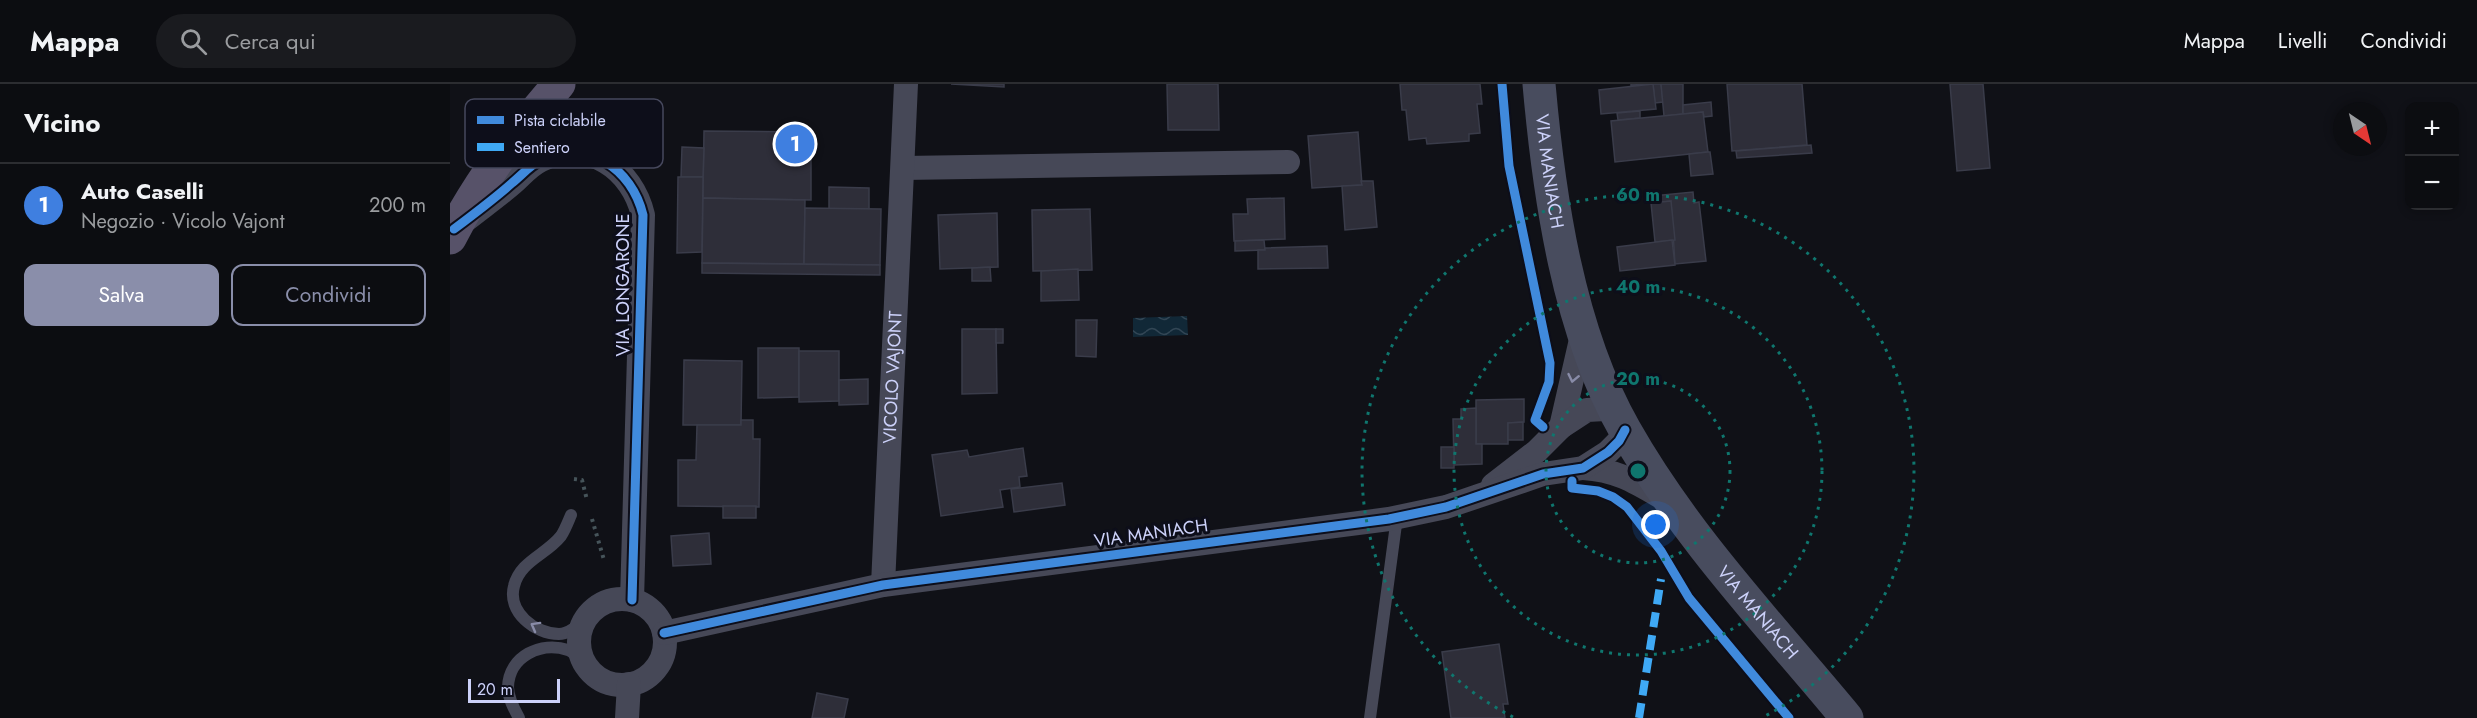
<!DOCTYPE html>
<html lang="it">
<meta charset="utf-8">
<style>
:root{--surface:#0c0d11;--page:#1a1b1f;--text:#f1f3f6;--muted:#9a9c9f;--line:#2c2d31;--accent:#8a8eaa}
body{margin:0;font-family:Jost,sans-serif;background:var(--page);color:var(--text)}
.controls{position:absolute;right:18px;top:18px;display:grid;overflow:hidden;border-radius:12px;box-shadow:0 3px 9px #0003}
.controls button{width:54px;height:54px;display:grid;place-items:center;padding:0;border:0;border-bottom:2px solid var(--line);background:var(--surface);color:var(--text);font:30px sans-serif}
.compass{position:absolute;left:1883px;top:18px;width:54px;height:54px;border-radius:50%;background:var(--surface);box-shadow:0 3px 9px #0003;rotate:145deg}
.scale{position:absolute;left:18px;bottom:15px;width:92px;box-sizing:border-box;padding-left:6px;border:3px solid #ccd1f9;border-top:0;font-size:16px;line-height:21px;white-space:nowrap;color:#ccd1f9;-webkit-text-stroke:4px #0d0e1a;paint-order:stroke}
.you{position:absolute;left:1206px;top:441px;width:21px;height:21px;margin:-15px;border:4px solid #fff;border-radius:50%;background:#1a73e8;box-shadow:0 0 0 9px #1a73e833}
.badge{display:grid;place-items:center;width:39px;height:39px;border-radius:50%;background:var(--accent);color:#fff;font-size:20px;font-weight:700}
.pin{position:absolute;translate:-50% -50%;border:3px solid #fff;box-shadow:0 2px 6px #0006}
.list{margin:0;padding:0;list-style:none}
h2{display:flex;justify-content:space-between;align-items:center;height:78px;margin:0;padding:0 24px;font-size:26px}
h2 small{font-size:20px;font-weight:400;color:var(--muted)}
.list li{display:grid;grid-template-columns:39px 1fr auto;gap:18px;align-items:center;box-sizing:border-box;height:84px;padding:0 24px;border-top:2px solid var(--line)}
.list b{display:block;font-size:22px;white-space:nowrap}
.list p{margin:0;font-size:20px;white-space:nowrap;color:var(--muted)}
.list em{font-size:20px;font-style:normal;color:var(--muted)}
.actions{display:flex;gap:12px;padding:18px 24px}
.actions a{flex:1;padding:14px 0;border:2px solid var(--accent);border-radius:12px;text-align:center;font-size:21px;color:var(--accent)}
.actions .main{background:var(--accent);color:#fff}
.icon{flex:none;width:33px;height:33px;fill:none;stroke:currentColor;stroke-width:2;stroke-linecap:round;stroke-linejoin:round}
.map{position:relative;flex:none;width:2027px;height:634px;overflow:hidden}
header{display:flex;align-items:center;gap:36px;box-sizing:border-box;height:84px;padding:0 30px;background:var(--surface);border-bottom:2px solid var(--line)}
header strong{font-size:28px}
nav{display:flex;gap:33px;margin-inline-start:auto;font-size:21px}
.search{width:420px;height:54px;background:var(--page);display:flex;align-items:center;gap:15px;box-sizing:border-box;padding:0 21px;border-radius:33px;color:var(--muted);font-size:22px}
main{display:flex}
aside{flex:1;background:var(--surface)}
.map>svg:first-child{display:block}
</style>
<header>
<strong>Mappa</strong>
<div class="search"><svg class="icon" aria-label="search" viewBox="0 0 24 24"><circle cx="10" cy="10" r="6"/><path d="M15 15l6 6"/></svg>Cerca qui</div>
<nav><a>Mappa</a><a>Livelli</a><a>Condividi</a></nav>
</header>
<main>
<aside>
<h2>Vicino<small></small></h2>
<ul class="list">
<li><span class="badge" style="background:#3f7fe0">1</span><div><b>Auto Caselli</b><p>Negozio · Vicolo Vajont</p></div><em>200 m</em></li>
</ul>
<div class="actions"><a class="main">Salva</a><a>Condividi</a></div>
</aside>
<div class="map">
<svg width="2027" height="634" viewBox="0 0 2027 634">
<defs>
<pattern id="water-waves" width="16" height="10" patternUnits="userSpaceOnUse" patternTransform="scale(1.5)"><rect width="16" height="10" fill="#112837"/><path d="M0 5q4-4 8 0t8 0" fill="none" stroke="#324655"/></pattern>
</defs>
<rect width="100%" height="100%" fill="#101117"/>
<!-- water -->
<polygon fill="url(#water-waves)" points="737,232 738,251 683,253 683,234"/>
<!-- building -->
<g fill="#2e2e39" stroke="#3a3c4a" stroke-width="1.5">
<polygon points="501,0 554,0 554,3"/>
<polygon points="717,0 768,0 769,46 718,46"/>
<polygon points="950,0 1030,0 1032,20 1027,20 1030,49 1019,50 1019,57 977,60 976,54 959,56 956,26 952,26"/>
<polygon points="1181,0 1211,0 1213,18 1205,19 1203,0 1181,2"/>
<polygon points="1203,0 1206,25 1151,30 1149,6"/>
<polygon points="1211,0 1233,0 1233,30 1214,32"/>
<polygon points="1277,0 1352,0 1357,61 1282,67"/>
<polygon points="1500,0 1533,0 1540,84 1507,87"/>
<polygon points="1261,18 1262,32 1254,33 1253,28 1233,30 1233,21"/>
<polygon points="1190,27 1190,34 1168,36 1167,29"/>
<polygon points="1253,28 1258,68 1165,78 1161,37"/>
<polygon points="254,47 361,48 361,116 253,114"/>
<polygon points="908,48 912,101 862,104 858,52"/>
<polygon points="1361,61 1362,69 1287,74 1286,67"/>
<polygon points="232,63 254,64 253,93 231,93"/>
<polygon points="1258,68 1260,68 1263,90 1241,92 1239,70"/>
<polygon points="228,93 253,93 252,168 227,169"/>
<polygon points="911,97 923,97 927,143 895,146 892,102 912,101"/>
<polygon points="379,103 419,104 419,125 379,125"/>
<polygon points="1243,108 1244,119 1249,118 1256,177 1225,180 1221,117 1204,119 1203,112"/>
<polygon points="253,114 355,116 354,180 252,179"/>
<polygon points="834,114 835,155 784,157 783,130 798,130 797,115"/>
<polygon points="1221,117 1225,156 1205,158 1201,119"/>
<polygon points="355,124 431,125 430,181 354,180"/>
<polygon points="640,125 642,186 583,187 582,126"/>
<polygon points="547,129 548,183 490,185 488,131"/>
<polygon points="814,156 815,166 785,167 785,157"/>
<polygon points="1222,156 1225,181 1170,187 1167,163"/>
<polygon points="877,162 878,184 808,185 808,166 815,166 815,164"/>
<polygon points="252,179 430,181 430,191 252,189"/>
<polygon points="540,183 541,197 522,197 522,184"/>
<polygon points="628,185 629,216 591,217 591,187"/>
<polygon points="626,236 647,236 646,273 626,272"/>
<polygon points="512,245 546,245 547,309 512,310"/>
<rect x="546" y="245" width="7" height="14"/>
<polygon points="308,264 349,264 349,313 308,314"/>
<polygon points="349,267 389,267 389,317 349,318"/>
<polygon points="234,276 292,277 291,341 233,341"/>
<polygon points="418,295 418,320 389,321 389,296"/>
<polygon points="1074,315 1074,338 1058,339 1058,360 1026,360 1026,316"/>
<polygon points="1026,324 1026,360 1032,360 1032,380 1004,381 1003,335 1011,335 1011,325"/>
<polygon points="291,336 303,336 303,355 310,355 309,423 228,422 228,376 246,376 247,341 291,341"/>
<polygon points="1073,338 1073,356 1058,356 1058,339"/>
<rect x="991" y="363" width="13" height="21"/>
<polygon points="573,364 577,392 569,393 570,403 550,406 553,423 491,432 482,371 517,366 519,373"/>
<polygon points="612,399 615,421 564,428 561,405"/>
<rect x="273" y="422" width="33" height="12"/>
<polygon points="259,449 261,480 223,482 221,452"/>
<polygon points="1049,560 1058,620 1053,620 1055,634 1001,634 992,568"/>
<polygon points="367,609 398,615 394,634 362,634"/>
</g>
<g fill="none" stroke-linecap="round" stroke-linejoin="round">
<!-- path -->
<g stroke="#46545a" stroke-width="4" stroke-dasharray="3 4.5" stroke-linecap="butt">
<polyline points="124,395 132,396 137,416"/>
<polyline points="142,435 154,476"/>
</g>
<!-- lane -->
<g stroke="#464857" stroke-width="12">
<path d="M 121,431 C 118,438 115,446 111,452 C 96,471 70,477 64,502 C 57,528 85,550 109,550 C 119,550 129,541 136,534"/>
<path d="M 69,634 C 64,625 58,614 58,603 C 59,572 91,557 118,566 C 123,568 129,574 133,577"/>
<polyline points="920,634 947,433"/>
</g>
<!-- street -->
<g stroke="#464857" stroke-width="24">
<polyline points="453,84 838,78"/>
<path d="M 16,136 C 31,124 48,112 63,99 C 72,91 80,81 91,76 C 139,54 182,85 193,131 L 182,516"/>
<polyline points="1111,343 1133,247"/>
<path d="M 1133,384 C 1168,386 1187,399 1216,416"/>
<polyline points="1043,401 1087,367 1111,343 1137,326 1155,325 1167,330"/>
<path id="s1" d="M 433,501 L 456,0"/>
<circle cx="172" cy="558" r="43"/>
<polyline points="214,549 433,501 939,435 996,423 1093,390 1133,384 1158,368 1169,357 1175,346"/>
<polyline points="177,634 179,600"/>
</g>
<!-- secondary -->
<path stroke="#484c5e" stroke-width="33" id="s2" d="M 1089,0 C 1099,113 1118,246 1175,346 C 1235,452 1320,541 1397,634"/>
<!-- primary -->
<path stroke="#575269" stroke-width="33" d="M 0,154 C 29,97 67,48 109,0"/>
<!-- quiet -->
<polyline stroke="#3fa9f5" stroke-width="8" stroke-dasharray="15 8" stroke-linecap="butt" points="1189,634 1211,495"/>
<defs>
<g id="cycleway">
<polyline points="1052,0 1059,82 1100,279 1099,298 1085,336 1093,343"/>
<path d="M 4,145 C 24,130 44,115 62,99 C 72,91 80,81 91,76 C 138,54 182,85 193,131 L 182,516"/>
<polyline points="1122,397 1122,404 1148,407 1163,413 1177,423 1211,467 1239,514 1339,634"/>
<polyline points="214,549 433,501 939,435 996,423 1093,390 1133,384 1158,368 1169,357 1175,346"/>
</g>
</defs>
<!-- cycleway casing -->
<use href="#cycleway" stroke="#0d0e1a" stroke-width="13"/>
<!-- cycleway -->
<use href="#cycleway" stroke="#408adc" stroke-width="9"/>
</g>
<!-- one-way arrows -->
<defs><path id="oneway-chevron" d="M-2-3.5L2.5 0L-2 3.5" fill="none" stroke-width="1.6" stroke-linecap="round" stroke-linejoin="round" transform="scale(1.5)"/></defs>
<g stroke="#898ca8">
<use href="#oneway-chevron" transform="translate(1123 294) rotate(102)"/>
<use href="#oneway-chevron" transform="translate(85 542) rotate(-151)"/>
</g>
<!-- distance rings -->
<g fill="none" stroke="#0f766e" stroke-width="3" stroke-dasharray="3 6">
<circle cx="1188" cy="387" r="92"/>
<circle cx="1188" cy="387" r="184"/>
<path d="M1063 633A276 276 0 1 1 1313 633"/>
</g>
<g text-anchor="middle" stroke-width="6" stroke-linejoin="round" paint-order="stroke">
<!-- street labels -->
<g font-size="18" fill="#ccd1f9" stroke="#0d0e1a">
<text dy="6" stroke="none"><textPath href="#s2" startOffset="88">VIA MANIACH</textPath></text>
<text transform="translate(173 201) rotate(-90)" y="6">VIA LONGARONE</text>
<text dy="6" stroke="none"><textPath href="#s1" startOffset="208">VICOLO VAJONT</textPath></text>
<text transform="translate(701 449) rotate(-8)" y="6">VIA MANIACH</text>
<text dy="6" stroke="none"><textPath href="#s2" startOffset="585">VIA MANIACH</textPath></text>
</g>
</g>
<!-- legend -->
<rect x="15" y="15" width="198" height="69" rx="9" fill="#0d0e1a" stroke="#46485d" stroke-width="1.5"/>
<rect x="27" y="32" width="27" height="8" fill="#408adc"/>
<rect x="27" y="59" width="27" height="8" fill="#3fa9f5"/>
<g font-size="16" fill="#ccd1f9">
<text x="64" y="42">Pista ciclabile</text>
<text x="64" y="69">Sentiero</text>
</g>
<circle cx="1188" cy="387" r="9" fill="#0f766e" stroke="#0d0e1a" stroke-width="3"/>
<g font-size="18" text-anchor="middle" font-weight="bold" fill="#0f766e" stroke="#0d0e1a" stroke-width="6" stroke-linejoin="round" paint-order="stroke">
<text x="1188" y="117">60 m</text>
<text x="1188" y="209">40 m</text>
<text x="1188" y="301">20 m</text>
</g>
</svg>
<div class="controls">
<button>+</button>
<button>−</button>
</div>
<svg class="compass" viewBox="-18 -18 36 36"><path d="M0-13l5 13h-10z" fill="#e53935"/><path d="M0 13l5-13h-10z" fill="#9a9c9f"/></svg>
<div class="scale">20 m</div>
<div class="you"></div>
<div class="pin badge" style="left:345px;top:60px;background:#3f7fe0">1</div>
</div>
</main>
